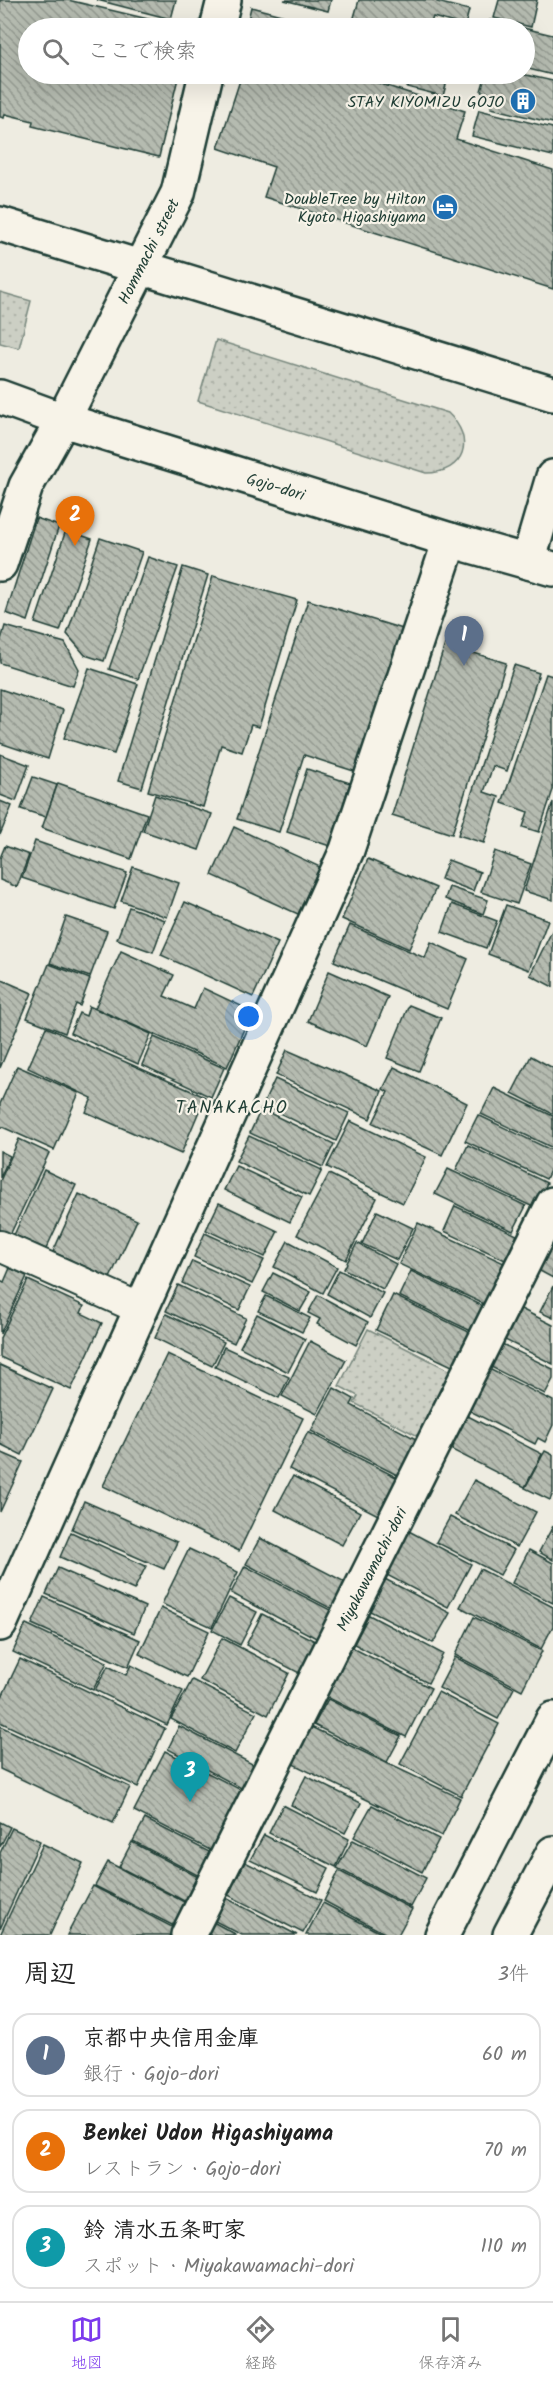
<!DOCTYPE html>
<html lang="ja">
<meta charset="utf-8">
<style>
:root{--surface:#fff;--page:#f2f2f2;--text:#222;--muted:#767676;--line:#e0e0e0;--accent:#7c3aed}
body{margin:0;font-family:Kalam,"Klee One",sans-serif;background:var(--page);color:var(--text)}
.you{position:absolute;left:249px;top:1017px;width:21px;height:21px;margin:-15px;border:4px solid #fff;border-radius:50%;background:#1a73e8;box-shadow:0 0 0 9px #1a73e833}
.badge{display:grid;place-items:center;width:39px;height:39px;border-radius:50%;background:var(--accent);color:#fff;font-size:20px;font-weight:700}
.pin{position:absolute;translate:-50% -50px;filter:drop-shadow(0 2px 3px #0008)}
.pin::after{content:'';position:absolute;top:32px;width:21px;height:18px;background:inherit;clip-path:polygon(0 0,100% 0,50% 100%)}
.list{margin:0;padding:0;list-style:none}
h2{display:flex;justify-content:space-between;align-items:center;height:78px;margin:0;padding:0 24px;font-size:26px}
h2 small{font-size:20px;font-weight:400;color:var(--muted)}
.list li{display:grid;grid-template-columns:39px 1fr auto;gap:18px;align-items:center;box-sizing:border-box;height:84px;margin:0 12px 12px;padding:0 12px;border:2px solid var(--line);border-radius:18px}
.list b{display:block;font-size:22px;white-space:nowrap}
.list p{margin:0;font-size:20px;white-space:nowrap;color:var(--muted)}
.list em{font-size:20px;font-style:normal;color:var(--muted)}
.icon{flex:none;width:33px;height:33px;fill:none;stroke:currentColor;stroke-width:2;stroke-linecap:round;stroke-linejoin:round}
.map{position:relative;flex:none;width:553px;height:1935px;overflow:hidden}
.search{position:absolute;background:var(--surface);box-shadow:0 6px 24px #0002;left:18px;right:18px;top:18px;height:66px;display:flex;align-items:center;gap:15px;box-sizing:border-box;padding:0 21px;border-radius:33px;color:var(--muted);font-size:22px}
.sheet{height:366px;background:var(--surface)}
nav{display:flex;justify-content:space-around;align-items:center;box-sizing:border-box;height:84px;border-top:2px solid var(--line);background:var(--surface);font-size:16px;color:var(--muted)}
nav a{display:grid;justify-items:center;gap:3px}
nav .on{color:var(--accent)}
.map>svg:first-child{display:block}
</style>
<div class="map">
<svg width="553" height="1935" viewBox="0 0 553 1935">
<defs>
<pattern id="green-dots" width="8" height="8" patternUnits="userSpaceOnUse" patternTransform="scale(1.5)"><rect width="8" height="8" fill="#cccfc4"/><path d="M2 2h.1M6 6h.1" fill="none" stroke="#afb3a9" stroke-width="1.8" stroke-linecap="round"/></pattern>
<pattern id="building-back-hatch" width="6" height="6" patternUnits="userSpaceOnUse" patternTransform="scale(1.5)"><rect width="6" height="6" fill="#b5bbb0"/><path d="M-1 5l2 2M0 0l6 6M5-1l2 2" fill="none" stroke="#939990"/></pattern>
</defs>
<rect width="100%" height="100%" fill="#eeece1"/>
<filter id="ink" filterUnits="userSpaceOnUse"><feTurbulence type="fractalNoise" baseFrequency=".0167" numOctaves="2"/><feDisplacementMap in="SourceGraphic" scale="12" xChannelSelector="R" yChannelSelector="G"/><feConvolveMatrix kernelMatrix="1 2 1 2 8 2 1 2 1" color-interpolation-filters="sRGB"/></filter>
<g filter="url(#ink)">
<!-- green -->
<g fill="url(#green-dots)" stroke="#76867c" stroke-width="1.5">
<polygon points="0,292 31,301 19,348 0,343"/>
<path d="M 216,340 L 448,413 C 476,439 465,473 426,473 L 198,401 Z"/>
<polygon points="368,1329 451,1371 418,1436 354,1403 358,1396 339,1386"/>
</g>
<!-- building -->
<g fill="url(#building-back-hatch)" stroke="#1f3d34" stroke-width="1.5">
<polygon points="0,0 68,0 186,28 28,28 28,74 179,74 159,157 32,126 33,121 5,114 4,118 0,117"/>
<polygon points="97,0 176,0 171,19"/>
<polygon points="284,0 331,0 328,11"/>
<polygon points="359,0 437,0 437,2 469,10 465,26 433,17 429,28 351,28"/>
<polygon points="499,0 537,0 531,27 494,18"/>
<polygon points="251,7 330,28 246,28"/>
<polygon points="490,20 553,35 553,75 524,68 524,28 488,28"/>
<polygon points="242,74 350,74 465,111 456,139 553,170 553,289 264,197 274,167 218,148"/>
<polygon points="364,74 409,74 406,85"/>
<polygon points="411,74 449,74 443,96 407,87"/>
<polygon points="486,74 522,74 553,81 553,123 491,108 494,95 481,91"/>
<polygon points="479,110 553,128 553,156 472,136"/>
<polygon points="36,518 59,526 28,621 6,613"/>
<polygon points="66,530 92,539 60,631 35,623"/>
<polygon points="100,538 142,552 104,661 85,655 67,634"/>
<polygon points="148,557 178,567 138,679 109,669"/>
<polygon points="183,567 208,575 142,788 118,781"/>
<polygon points="213,576 297,600 259,727 251,725 242,752 221,745 203,807 148,791"/>
<polygon points="308,600 403,629 357,772 304,755 279,832 237,819"/>
<polygon points="5,626 65,643 79,669 73,686 0,663 0,643"/>
<polygon points="445,644 506,663 452,834 392,815"/>
<polygon points="514,665 539,673 507,771 493,766 484,792 499,797 484,843 458,835"/>
<polygon points="89,668 138,684 114,754 64,738"/>
<polygon points="546,674 553,676 553,790 539,832 523,827 528,812 502,803"/>
<polygon points="0,689 63,710 48,759 0,743"/>
<polygon points="0,754 29,765 16,801 0,795"/>
<polygon points="307,769 350,783 330,846 287,832"/>
<polygon points="33,777 57,785 46,817 21,809"/>
<polygon points="58,783 147,814 131,859 42,828"/>
<polygon points="155,795 212,814 199,850 143,831"/>
<polygon points="0,801 12,806 0,835"/>
<polygon points="553,802 553,900 524,891"/>
<polygon points="234,827 320,867 298,914 212,875"/>
<polygon points="35,841 127,873 114,909 22,878"/>
<polygon points="5,846 29,855 17,887 0,880 0,858"/>
<polygon points="495,851 531,864 517,904 481,892"/>
<polygon points="368,859 436,888 409,949 342,919"/>
<polygon points="448,860 480,872 473,891 441,879"/>
<polygon points="133,867 179,883 167,917 121,901"/>
<polygon points="449,887 488,900 483,914 445,899"/>
<polygon points="185,902 278,943 253,997 161,955"/>
<polygon points="452,904 497,921 486,948 442,932"/>
<polygon points="506,905 548,920 529,970 488,954"/>
<polygon points="129,907 165,920 153,952 117,939"/>
<polygon points="66,917 107,931 90,977 50,963"/>
<polygon points="350,925 425,958 431,942 468,959 447,1009 334,961"/>
<polygon points="553,929 553,987 530,975"/>
<polygon points="121,951 174,975 164,996 194,1009 203,988 252,1011 227,1067 95,1008"/>
<polygon points="49,964 90,979 80,1006 76,1004 65,1033 27,1018"/>
<polygon points="329,971 388,997 367,1046 308,1021"/>
<polygon points="0,979 32,993 0,1068"/>
<polygon points="409,1005 441,1018 419,1071 387,1058"/>
<polygon points="89,1006 151,1034 138,1064 70,1033 79,1013 86,1016"/>
<polygon points="46,1027 205,1097 181,1154 86,1112 92,1098 28,1068"/>
<polygon points="154,1037 224,1068 211,1097 142,1065"/>
<polygon points="287,1050 382,1091 370,1119 276,1075"/>
<polygon points="531,1056 553,1068 553,1114 512,1093"/>
<polygon points="17,1066 79,1093 54,1150 0,1126 0,1104"/>
<polygon points="394,1067 467,1103 442,1155 373,1123 388,1092 383,1089"/>
<polygon points="275,1079 349,1113 336,1141 263,1105"/>
<polygon points="494,1088 553,1116 553,1148 481,1114"/>
<polygon points="261,1109 334,1144 323,1167 250,1133"/>
<polygon points="478,1115 553,1151 553,1164 546,1179 465,1141"/>
<polygon points="350,1121 426,1157 403,1203 327,1167"/>
<polygon points="249,1136 322,1170 309,1196 236,1161"/>
<polygon points="19,1139 49,1153 9,1237 0,1233 0,1181"/>
<polygon points="468,1145 547,1183 535,1208 456,1170"/>
<polygon points="0,1151 10,1156 0,1178"/>
<polygon points="236,1166 302,1197 290,1222 224,1190"/>
<polygon points="448,1169 526,1206 513,1231 435,1194"/>
<polygon points="44,1170 76,1185 46,1249 14,1235"/>
<polygon points="329,1174 377,1198 346,1260 297,1235"/>
<polygon points="79,1194 137,1220 110,1278 53,1252"/>
<polygon points="219,1203 278,1231 265,1257 206,1230"/>
<polygon points="455,1206 517,1235 505,1260 444,1231"/>
<polygon points="377,1211 413,1228 397,1260 362,1244"/>
<polygon points="418,1223 504,1263 484,1304 399,1264"/>
<polygon points="205,1233 264,1260 252,1284 194,1257"/>
<polygon points="288,1241 337,1267 323,1293 274,1267"/>
<polygon points="550,1241 553,1242 553,1278 536,1269"/>
<polygon points="357,1243 396,1264 383,1289 344,1269"/>
<polygon points="192,1261 250,1287 239,1310 182,1283"/>
<polygon points="10,1268 27,1276 0,1334 0,1280 4,1282"/>
<polygon points="339,1270 383,1293 370,1318 327,1294"/>
<polygon points="411,1271 483,1306 471,1331 399,1296"/>
<polygon points="273,1273 311,1292 300,1311 263,1292"/>
<polygon points="28,1280 84,1306 81,1313 102,1323 71,1390 0,1357 0,1338"/>
<polygon points="178,1285 246,1318 234,1343 166,1311"/>
<polygon points="553,1286 553,1318 540,1312"/>
<polygon points="318,1295 368,1322 356,1345 317,1324 320,1319 308,1313"/>
<polygon points="393,1295 471,1333 454,1367 376,1330"/>
<polygon points="266,1296 310,1318 302,1332 258,1311"/>
<polygon points="517,1307 553,1325 553,1364 501,1338"/>
<polygon points="166,1314 224,1342 212,1366 155,1338"/>
<polygon points="257,1314 305,1339 288,1372 240,1347"/>
<polygon points="310,1341 346,1360 317,1414 282,1396"/>
<polygon points="498,1342 553,1369 553,1379 545,1394 487,1365"/>
<polygon points="224,1347 289,1377 279,1398 215,1367"/>
<polygon points="167,1354 303,1418 239,1551 103,1486"/>
<polygon points="0,1365 53,1389 22,1455 0,1444"/>
<polygon points="485,1367 553,1401 553,1425 545,1442 538,1438 535,1444 464,1408"/>
<polygon points="334,1388 354,1399 351,1405 418,1440 399,1476 311,1431"/>
<polygon points="462,1413 542,1454 525,1487 452,1450 454,1445 447,1442"/>
<polygon points="308,1432 398,1478 378,1515 289,1469"/>
<polygon points="545,1451 553,1455 553,1493 550,1500 525,1488"/>
<polygon points="0,1452 23,1462 0,1512"/>
<polygon points="293,1476 360,1512 342,1545 275,1510"/>
<polygon points="474,1480 536,1512 517,1547 455,1515"/>
<polygon points="84,1501 177,1542 164,1569 72,1529"/>
<polygon points="450,1517 514,1550 500,1575 436,1542"/>
<polygon points="553,1526 553,1560 539,1552"/>
<polygon points="405,1529 471,1564 448,1607 383,1573"/>
<polygon points="71,1532 146,1566 134,1590 60,1557"/>
<polygon points="260,1538 347,1583 334,1610 246,1564"/>
<polygon points="189,1549 238,1572 212,1627 162,1604"/>
<polygon points="529,1550 553,1563 553,1603 512,1583"/>
<polygon points="245,1566 332,1611 318,1639 231,1593"/>
<polygon points="58,1568 145,1607 134,1633 46,1594"/>
<polygon points="480,1569 553,1607 553,1626 541,1649 460,1607"/>
<polygon points="381,1577 450,1613 433,1643 364,1608"/>
<polygon points="44,1597 140,1640 128,1667 32,1624"/>
<polygon points="229,1598 257,1612 240,1645 212,1630"/>
<polygon points="161,1608 209,1631 187,1677 139,1654"/>
<polygon points="262,1614 319,1643 303,1675 246,1645"/>
<polygon points="369,1615 443,1654 428,1683 354,1644"/>
<polygon points="474,1617 542,1651 522,1690 455,1655"/>
<polygon points="26,1624 107,1662 93,1690 13,1652"/>
<polygon points="222,1638 289,1673 268,1715 200,1680"/>
<polygon points="345,1644 431,1688 406,1737 319,1693"/>
<polygon points="455,1657 514,1688 498,1719 439,1688"/>
<polygon points="20,1659 165,1728 138,1787 0,1722 0,1701"/>
<polygon points="131,1665 183,1691 167,1725 95,1690 108,1666 126,1675"/>
<polygon points="192,1680 256,1713 235,1753 171,1719"/>
<polygon points="438,1692 499,1724 461,1796 400,1764"/>
<polygon points="328,1699 401,1736 387,1762 314,1725"/>
<polygon points="0,1726 130,1787 113,1823 0,1769"/>
<polygon points="179,1726 258,1767 245,1790 168,1749"/>
<polygon points="311,1727 460,1798 442,1836 293,1764"/>
<polygon points="165,1751 245,1792 214,1852 134,1811"/>
<polygon points="306,1776 361,1803 345,1833 291,1805"/>
<polygon points="283,1805 349,1839 336,1867 269,1833"/>
<polygon points="372,1805 439,1839 422,1872 354,1837"/>
<polygon points="145,1819 213,1854 201,1877 133,1841"/>
<polygon points="0,1822 10,1827 0,1847"/>
<polygon points="12,1828 40,1841 0,1929 0,1853"/>
<polygon points="264,1835 329,1868 317,1892 250,1860"/>
<polygon points="353,1840 426,1878 411,1907 337,1868"/>
<polygon points="132,1842 200,1878 188,1903 119,1867"/>
<polygon points="43,1844 83,1863 50,1935 0,1935"/>
<polygon points="108,1862 188,1904 176,1927 95,1886"/>
<polygon points="245,1862 321,1900 303,1933 228,1895"/>
<polygon points="339,1871 412,1909 398,1935 388,1935 324,1901"/>
<polygon points="93,1886 176,1929 173,1935 67,1935"/>
<polygon points="226,1898 297,1935 242,1935 215,1921"/>
<polygon points="323,1903 385,1935 306,1935"/>
<polygon points="213,1922 237,1935 206,1935"/>
</g>
<g fill="none" stroke-linecap="round" stroke-linejoin="round">
<defs>
<polyline id="service" points="0,1246 141,1309"/>
<g id="minor">
<polyline points="217,28 224,0"/>
<polyline points="0,564 26,486 63,420 178,193 206,74"/>
<polyline points="0,1624 347,850 450,540"/>
<polyline points="188,1935 553,1204"/>
<polyline points="442,1935 553,1719"/>
</g>
<polyline id="tertiary" points="510,1935 553,1853"/>
<g id="trunk">
<polyline points="0,224 553,394"/>
<polyline points="0,397 63,420 450,540 553,569"/>
<polyline points="528,562 553,477"/>
</g>
</defs>
<!-- service casing -->
<use href="#service" stroke="#1f3d34" stroke-width="34"/>
<!-- minor casing -->
<use href="#minor" stroke="#1f3d34" stroke-width="38"/>
<!-- tertiary casing -->
<use href="#tertiary" stroke="#1f3d34" stroke-width="38"/>
<!-- trunk casing -->
<use href="#trunk" stroke="#1f3d34" stroke-width="38"/>
<!-- service -->
<use href="#service" stroke="#f7f3e8" stroke-width="30"/>
<!-- minor -->
<use href="#minor" stroke="#f7f3e8" stroke-width="33"/>
<!-- tertiary -->
<use href="#tertiary" stroke="#f7f3e8" stroke-width="33"/>
<!-- trunk -->
<use href="#trunk" stroke="#f7f3e8" stroke-width="33"/>
</g>
</g>
<!-- icons -->
<defs>
<symbol id="building-disc" viewBox="-11 -11 22 22"><circle r="9.5" fill="#1f6fb2" stroke="#f7f3e8"/><path d="M-4-6H4V6H1V3H-1V6H-4ZM-2.5-4.3h1.7v1.8h-1.7ZM.8-4.3h1.7v1.8H.8ZM-2.5-1h1.7V.8h-1.7ZM.8-1h1.7V.8H.8Z" fill="#fff"/></symbol>
<symbol id="hotel-disc" viewBox="-11 -11 22 22"><circle r="9.5" fill="#1f6fb2" stroke="#f7f3e8"/><path d="M-6-4.5h1.5V1H6V5H4.5V3h-9V5H-6ZM-4 0a1.8 1.8 0 1 1 3.6 0ZM.5 0V-2.5h3Q6-2.5 6 0Z" fill="#fff"/></symbol>
</defs>
<g fill-rule="evenodd">
<use href="#building-disc" x="508" y="86" width="30" height="30"/>
<use href="#hotel-disc" x="430" y="192" width="30" height="30"/>
</g>
<g text-anchor="middle" stroke-width="4.5" stroke-linejoin="round" paint-order="stroke">
<!-- poi labels -->
<g font-size="16" fill="#1f3d34" stroke="#f7f3e8" text-anchor="end">
<text x="504" y="107">STAY KIYOMIZU GOJO</text>
<text x="426" y="204">DoubleTree by Hilton<tspan x="426" dy="18">Kyoto Higashiyama</tspan></text>
</g>
<!-- street labels -->
<g font-size="16" fill="#1f3d34" stroke="#f7f3e8">
<text transform="translate(148 251) rotate(-63)" y="6">Hommachi street</text>
<text transform="translate(276 486) rotate(17)" y="6">Gojo-dori</text>
<text transform="translate(371 1569) rotate(-63)" y="6">Miyakawamachi-dori</text>
</g>
<!-- neighbourhood labels -->
<g font-size="18" letter-spacing="1.5" fill="#1f3d34" stroke="#f7f3e8">
<text x="232" y="1113">TANAKACHO</text>
</g>
</g>
</svg>
<div class="you"></div>
<div class="pin badge" style="left:464px;top:666px;background:#5c6f8a">1</div>
<div class="pin badge" style="left:75px;top:546px;background:#e8710a">2</div>
<div class="pin badge" style="left:190px;top:1802px;background:#0f9aa8">3</div>
<div class="search"><svg class="icon" aria-label="search" viewBox="0 0 24 24"><circle cx="10" cy="10" r="6"/><path d="M15 15l6 6"/></svg>ここで検索</div>
</div>
<section class="sheet">
<h2>周辺<small>3件</small></h2>
<ul class="list">
<li><span class="badge" style="background:#5c6f8a">1</span><div><b>京都中央信用金庫</b><p>銀行 · Gojo-dori</p></div><em>60 m</em></li>
<li><span class="badge" style="background:#e8710a">2</span><div><b>Benkei Udon Higashiyama</b><p>レストラン · Gojo-dori</p></div><em>70 m</em></li>
<li><span class="badge" style="background:#0f9aa8">3</span><div><b>鈴 清水五条町家</b><p>スポット · Miyakawamachi-dori</p></div><em>110 m</em></li>
</ul>
</section>
<nav>
<a class="on"><svg class="icon" aria-label="map" viewBox="0 0 24 24"><path d="M3 6l6-2 6 2 6-2v14l-6 2-6-2-6 2zM9 4v14M15 6v14"/></svg>地図</a>
<a><svg class="icon" aria-label="directions" viewBox="0 0 24 24"><path d="M12 3l9 9-9 9-9-9zM9 14v-3h6M13 9l2 2-2 2"/></svg>経路</a>
<a><svg class="icon" aria-label="saved" viewBox="0 0 24 24"><path d="M7 4h10v16l-5-4-5 4z"/></svg>保存済み</a>
</nav>
